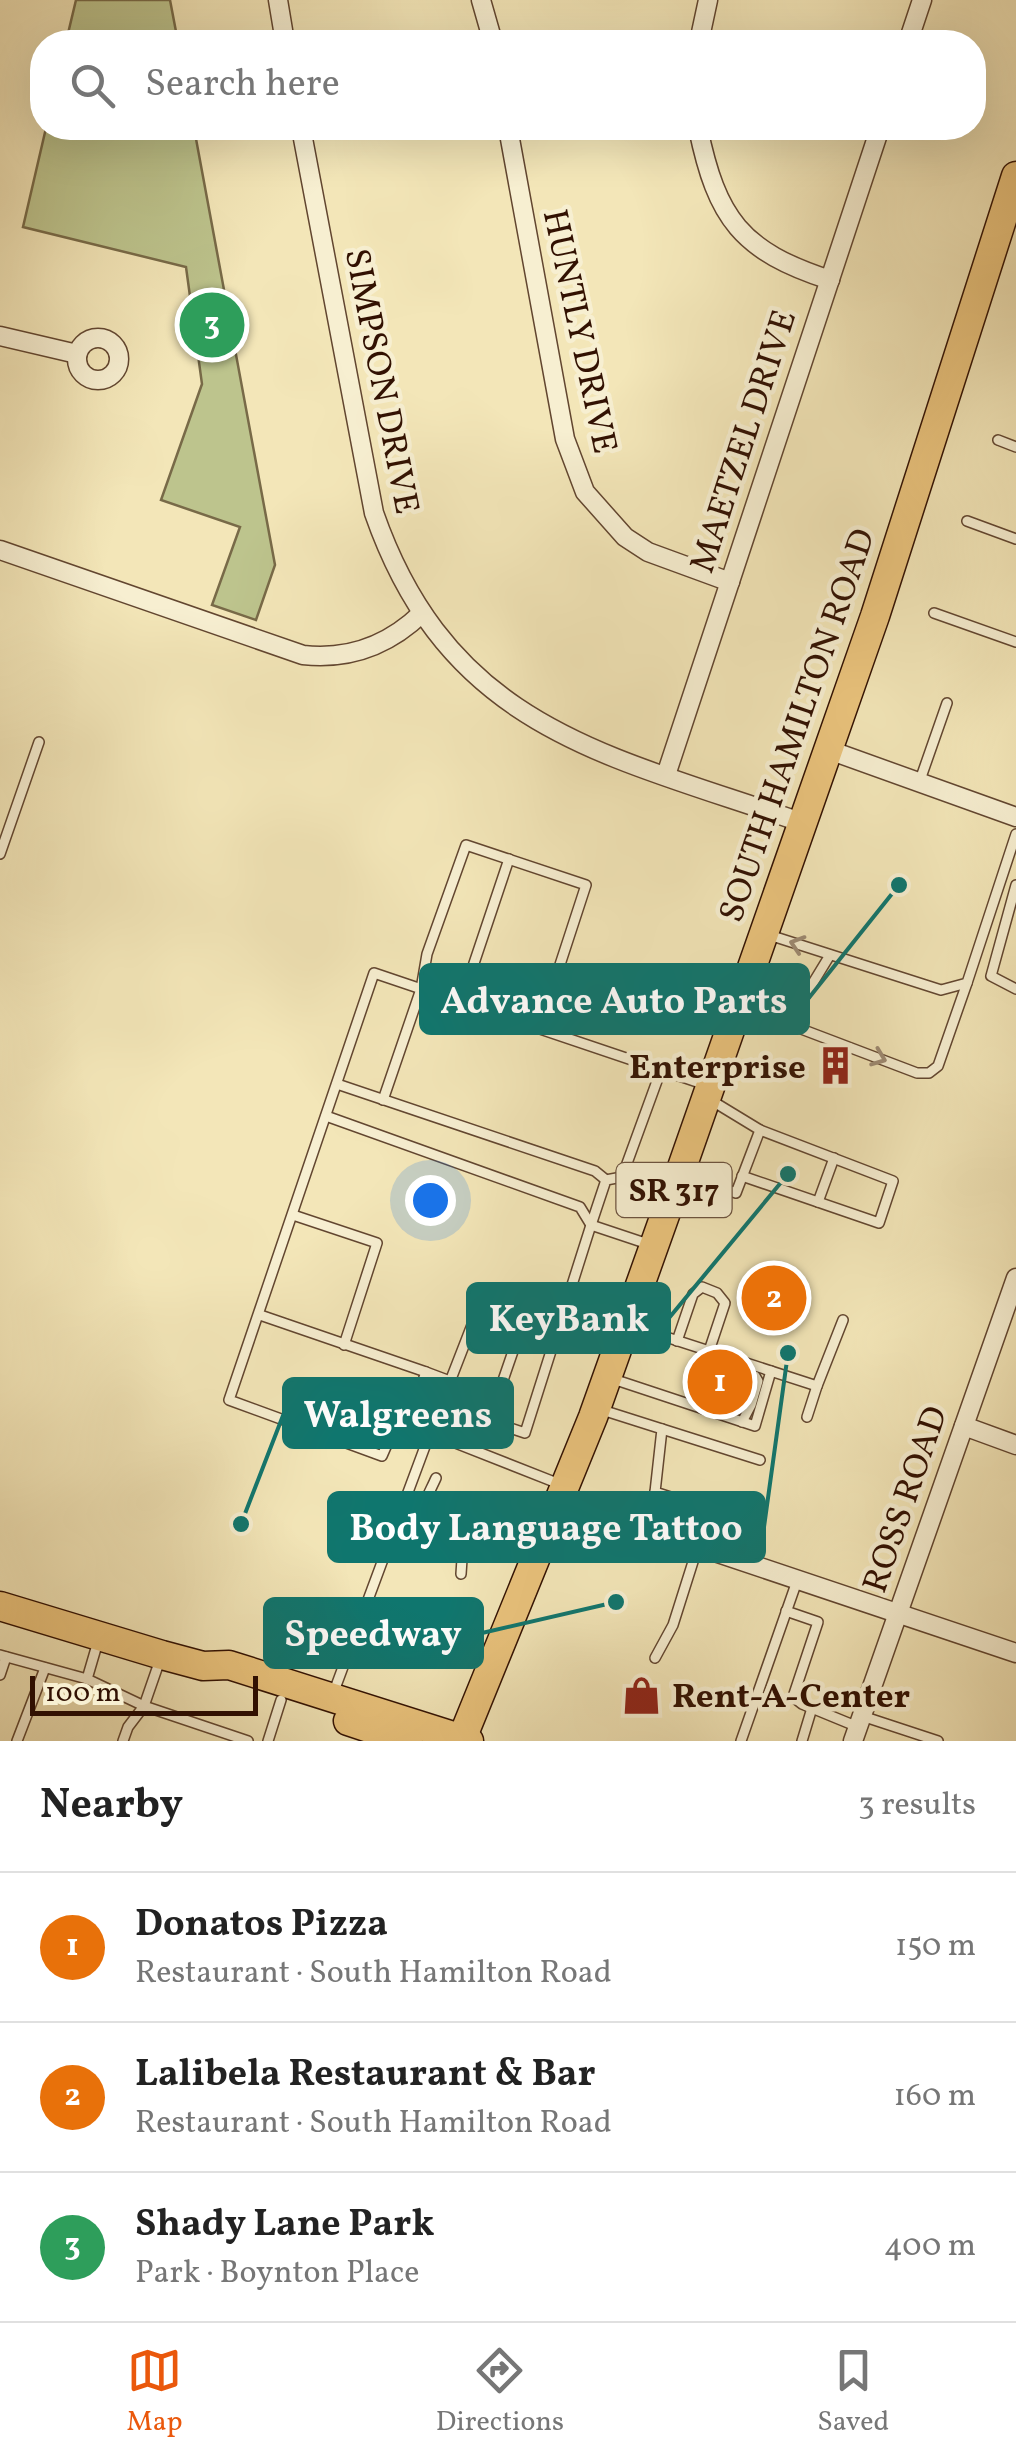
<!DOCTYPE html>
<meta charset="utf-8">
<style>
:root{--surface:#fff;--page:#f2f2f2;--text:#222;--muted:#767676;--line:#e0e0e0;--accent:#ea580c}
body{margin:0;font-family:Vollkorn,serif;background:var(--page);color:var(--text)}
.scale{position:absolute;left:30px;bottom:25px;width:228px;box-sizing:border-box;padding-left:10px;border:5px solid #321102;border-top:0;font-size:28px;line-height:35px;white-space:nowrap;color:#321102;-webkit-text-stroke:8px #f7efd1;paint-order:stroke}
.you{position:absolute;left:430px;top:1200px;width:35px;height:35px;margin:-25px;border:8px solid #fff;border-radius:50%;background:#1a73e8;box-shadow:0 0 0 15px #1a73e833}
.badge{display:grid;place-items:center;width:65px;height:65px;border-radius:50%;background:var(--accent);color:#fff;font-size:32px;font-weight:700}
.pin{position:absolute;translate:-50% -50%;border:5px solid #fff;box-shadow:0 2px 10px #0006}
.list{margin:0;padding:0;list-style:none}
h2{display:flex;justify-content:space-between;align-items:center;height:130px;margin:0;padding:0 40px;font-size:42px}
h2 small{font-size:32px;font-weight:400;color:var(--muted)}
.list li{display:grid;grid-template-columns:65px 1fr auto;gap:30px;align-items:center;box-sizing:border-box;height:150px;padding:0 40px;border-top:2px solid var(--line)}
.list b{display:block;font-size:38px;white-space:nowrap}
.list p{margin:0;font-size:32px;white-space:nowrap;color:var(--muted)}
.list em{font-size:32px;font-style:normal;color:var(--muted)}
.icon{flex:none;width:55px;height:55px;fill:none;stroke:currentColor;stroke-width:2;stroke-linecap:round;stroke-linejoin:round}
.map{position:relative;flex:none;width:1016px;height:1741px;overflow:hidden}
.search{position:absolute;background:var(--surface);box-shadow:0 10px 40px #0002;left:30px;right:30px;top:30px;height:110px;display:flex;align-items:center;gap:25px;box-sizing:border-box;padding:0 35px;border-radius:40px;color:var(--muted);font-size:38px}
.sheet{height:580px;background:var(--surface)}
nav{display:flex;justify-content:space-around;align-items:center;box-sizing:border-box;height:140px;border-top:2px solid var(--line);background:var(--surface);font-size:28px;color:var(--muted)}
nav a{display:grid;justify-items:center;gap:5px}
nav .on{color:var(--accent)}
.map>svg:first-child{display:block}
</style>
<div class="map">
<svg width="1016" height="1741" viewBox="0 0 1016 1741">
<rect width="100%" height="100%" fill="#f3e6b8"/>
<filter id="stains"><feTurbulence type="fractalNoise" baseFrequency=".002" numOctaves="4"/><feColorMatrix values="0 0 0 0 .2 0 0 0 0 .09 0 0 0 0 .02 0 0 0 .5 -.17"/></filter>
<radialGradient id="worn" r=".72"><stop offset=".6" stop-color="#630" stop-opacity="0"/><stop offset="1" stop-color="#630" stop-opacity=".3"/></radialGradient>
<!-- green -->
<g fill="#bdc48d" stroke="#786a48" stroke-width="2.5">
<polygon points="76,0 170,0 178,42 66,42"/>
<polygon points="46,128 194,128 275,565 256,620 212,605 240,527 161,500 202,384 186,267 23,227"/>
</g>
<g fill="none" stroke-linecap="round" stroke-linejoin="round">
<defs>
<g id="service">
<polyline points="998,440 1016,447"/>
<polyline points="967,521 1016,539"/>
<polyline points="934,613 1016,642"/>
<polyline points="919,783 947,703"/>
<polyline points="0,854 39,742"/>
<polyline points="1016,885 991,976 1016,989"/>
<polyline points="766,934 941,990 967,983 1016,834"/>
<polyline points="461,1002 509,859"/>
<polyline points="743,1011 788,1024 830,955"/>
<polyline points="788,1024 917,1073 929,1073 938,1066 967,983"/>
<polyline points="661,1070 622,1177 669,1196"/>
<polyline points="337,1084 595,1171 606,1180"/>
<polyline points="383,1100 421,989 427,954 466,845 586,885 539,1029"/>
<polyline points="326,1116 580,1207 591,1225"/>
<polyline points="682,1174 736,1193 760,1130 709,1099"/>
<polyline points="742,1176 879,1223 893,1181 760,1130"/>
<polyline points="818,1202 834,1158"/>
<polyline points="293,1215 377,1243 344,1345"/>
<polyline points="591,1225 606,1180 622,1177"/>
<polyline points="260,1315 426,1372"/>
<polyline points="629,1325 817,1386 843,1320"/>
<polyline points="521,1328 489,1421 525,1433 591,1225 651,1245"/>
<polyline points="677,1341 693,1294 702,1287 717,1293 725,1303 709,1351"/>
<polyline points="719,1357 728,1367 755,1376 758,1381 751,1405 742,1422"/>
<polyline points="610,1378 755,1426 771,1371"/>
<polyline points="450,1381 426,1372 415,1404 402,1410 382,1456 229,1400 374,973 706,1085"/>
<polyline points="599,1409 662,1429 655,1492 726,1515 716,1552"/>
<polyline points="807,1417 817,1386"/>
<polyline points="662,1429 760,1460"/>
<polyline points="430,1433 486,1289 621,1331"/>
<path d="M 436,1478 C 428,1496 415,1516 420,1535 L 455,1550 L 462,1559 L 461,1574"/>
<polyline points="645,1527 655,1492"/>
<polyline points="786,1611 818,1622 793,1697 802,1704 858,1727"/>
<polyline points="99,1638 87,1679 144,1706 128,1727 123,1741"/>
<polyline points="0,1655 87,1679"/>
<polyline points="161,1657 144,1706 248,1741"/>
<polyline points="655,1658 673,1625 698,1546"/>
<polyline points="0,1675 6,1657"/>
<polyline points="333,1694 430,1433 562,1485"/>
<polyline points="862,1716 938,1741"/>
<polyline points="17,1741 45,1668"/>
<polyline points="268,1741 281,1700"/>
<polyline points="741,1741 797,1581"/>
<polyline points="802,1741 812,1708"/>
</g>
<g id="minor">
<polyline points="278,0 285,42"/>
<polyline points="481,0 493,42"/>
<polyline points="699,42 708,0"/>
<polyline points="908,42 922,0"/>
<path d="M 301,128 L 374,513 C 450,731 609,755 803,823"/>
<polyline points="508,128 565,439 585,492 625,537 648,552 730,582"/>
<path d="M 698,128 C 717,219 741,251 830,280"/>
<polyline points="0,336 77,354"/>
<circle cx="98" cy="359" r="21"/>
<path d="M 0,550 L 303,655 C 349,660 389,645 422,613"/>
<polyline points="829,750 1016,817"/>
<polyline points="666,775 880,128"/>
<polyline points="964,1426 1016,1445"/>
<polyline points="562,1497 688,1543 1016,1653"/>
<polyline points="853,1741 1016,1278"/>
</g>
<g id="primary">
<polyline points="0,1606 162,1655 203,1666 229,1665 469,1741"/>
<polyline points="348,1721 408,1741"/>
<polyline points="461,1741 593,1417 680,1173 875,616 1016,176"/>
</g>
</defs>
<!-- service casing -->
<use href="#service" stroke="#624630" stroke-width="12"/>
<!-- minor casing -->
<use href="#minor" stroke="#624630" stroke-width="21"/>
<!-- primary casing -->
<use href="#primary" stroke="#321102" stroke-width="31"/>
<!-- service -->
<use href="#service" stroke="#f7efd1" stroke-width="9"/>
<!-- minor -->
<use href="#minor" stroke="#f7efd1" stroke-width="18"/>
<!-- primary -->
<use href="#primary" stroke="#eac37c" stroke-width="28"/>
</g>
<!-- one-way arrows -->
<defs><path id="oneway-chevron" d="M-2-3.5L2.5 0L-2 3.5" fill="none" stroke-width="1.6" stroke-linecap="round" stroke-linejoin="round" transform="scale(2.5)"/></defs>
<g stroke="#9e8b74">
<use href="#oneway-chevron" transform="translate(797 944) rotate(-162)"/>
<use href="#oneway-chevron" transform="translate(879 1058) rotate(21)"/>
</g>
<!-- icons -->
<defs>
<symbol id="building-bare" viewBox="-9 -9 18 18"><path d="M-4-6H4V6H1V3H-1V6H-4ZM-2.5-4.3h1.7v1.8h-1.7ZM.8-4.3h1.7v1.8H.8ZM-2.5-1h1.7V.8h-1.7ZM.8-1h1.7V.8H.8Z" fill="#8f2418" stroke="#f7efd1" stroke-width="2.5" paint-order="stroke"/></symbol>
<symbol id="shop-bare" viewBox="-9 -9 18 18"><path d="M-5-2.5h2.3a2.7 3.5 0 0 1 5.4 0H5L5.5 6h-11ZM-1.5-2.5h3a1.5 2.3 0 0 0-3 0Z" fill="#8f2418" stroke="#f7efd1" stroke-width="2.5" paint-order="stroke"/></symbol>
</defs>
<g fill-rule="evenodd">
<use href="#building-bare" x="808" y="1038" width="55" height="55"/>
<use href="#shop-bare" x="614" y="1668" width="55" height="55"/>
</g>
<g text-anchor="middle" stroke-width="9" stroke-linejoin="round" paint-order="stroke">
<!-- shield labels -->
<rect fill="#f7efd1" stroke="#6d5440" stroke-width="2.5" x="616.5" y="1163" width="115" height="54" rx="8"/>
<g font-size="32" font-weight="bold" fill="#321102">
<text x="674" y="1201">SR 317</text>
</g>
<!-- street labels -->
<g font-size="35" fill="#321102" stroke="#f7efd1">
<text transform="translate(581 331) rotate(78)" y="12">HUNTLY DRIVE</text>
<text transform="translate(383 381) rotate(79)" y="12">SIMPSON DRIVE</text>
<text transform="translate(742 441) rotate(-72)" y="12">MAETZEL DRIVE</text>
<text transform="translate(796 725) rotate(-71)" y="12">SOUTH HAMILTON ROAD</text>
<text transform="translate(904 1499) rotate(-71)" y="12">ROSS ROAD</text>
</g>
<!-- poi labels -->
<g font-size="35" font-weight="bold" fill="#321102" stroke="#f7efd1" text-anchor="end">
<text x="806" y="1078">Enterprise</text>
<text x="672" y="1707" text-anchor="start">Rent-A-Center</text>
</g>
</g>
<!-- callouts -->
<path fill="none" stroke="#0f766e" stroke-width="4" d="M899 885L808 999M788 1174L669 1318M241 1524L284 1413M788 1353L764 1527M616 1602L482 1633"/>
<g fill="#0f766e" stroke="#f7efd1" stroke-width="4">
<circle cx="899" cy="885" r="10"/>
<circle cx="788" cy="1174" r="10"/>
<circle cx="241" cy="1524" r="10"/>
<circle cx="788" cy="1353" r="10"/>
<circle cx="616" cy="1602" r="10"/>
</g>
<g fill="#0f766e" stroke="#0f766e" stroke-width="4">
<rect x="421" y="965" width="387" height="68" rx="10"/>
<rect x="468" y="1284" width="201" height="68" rx="10"/>
<rect x="284" y="1379" width="228" height="68" rx="10"/>
<rect x="329" y="1493" width="435" height="68" rx="10"/>
<rect x="265" y="1599" width="217" height="68" rx="10"/>
</g>
<g font-size="38" text-anchor="middle" font-weight="bold" fill="#fff">
<text x="614" y="1013">Advance Auto Parts</text>
<text x="569" y="1331">KeyBank</text>
<text x="398" y="1427">Walgreens</text>
<text x="546" y="1540">Body Language Tattoo</text>
<text x="373" y="1646">Speedway</text>
</g>
<rect width="100%" height="100%" filter="url(#stains)"/>
<rect width="100%" height="100%" fill="url(#worn)"/>
</svg>
<div class="scale">100 m</div>
<div class="you"></div>
<div class="pin badge" style="left:720px;top:1382px;background:#e8710a">1</div>
<div class="pin badge" style="left:774px;top:1298px;background:#e8710a">2</div>
<div class="pin badge" style="left:212px;top:325px;background:#2e9e5b">3</div>
<div class="search"><svg class="icon" aria-label="search" viewBox="0 0 24 24"><circle cx="10" cy="10" r="6"/><path d="M15 15l6 6"/></svg>Search here</div>
</div>
<section class="sheet">
<h2>Nearby<small>3 results</small></h2>
<ul class="list">
<li><span class="badge" style="background:#e8710a">1</span><div><b>Donatos Pizza</b><p>Restaurant · South Hamilton Road</p></div><em>150 m</em></li>
<li><span class="badge" style="background:#e8710a">2</span><div><b>Lalibela Restaurant &amp; Bar</b><p>Restaurant · South Hamilton Road</p></div><em>160 m</em></li>
<li><span class="badge" style="background:#2e9e5b">3</span><div><b>Shady Lane Park</b><p>Park · Boynton Place</p></div><em>400 m</em></li>
</ul>
</section>
<nav>
<a class="on"><svg class="icon" aria-label="map" viewBox="0 0 24 24"><path d="M3 6l6-2 6 2 6-2v14l-6 2-6-2-6 2zM9 4v14M15 6v14"/></svg>Map</a>
<a><svg class="icon" aria-label="directions" viewBox="0 0 24 24"><path d="M12 3l9 9-9 9-9-9zM9 14v-3h6M13 9l2 2-2 2"/></svg>Directions</a>
<a><svg class="icon" aria-label="saved" viewBox="0 0 24 24"><path d="M7 4h10v16l-5-4-5 4z"/></svg>Saved</a>
</nav>
